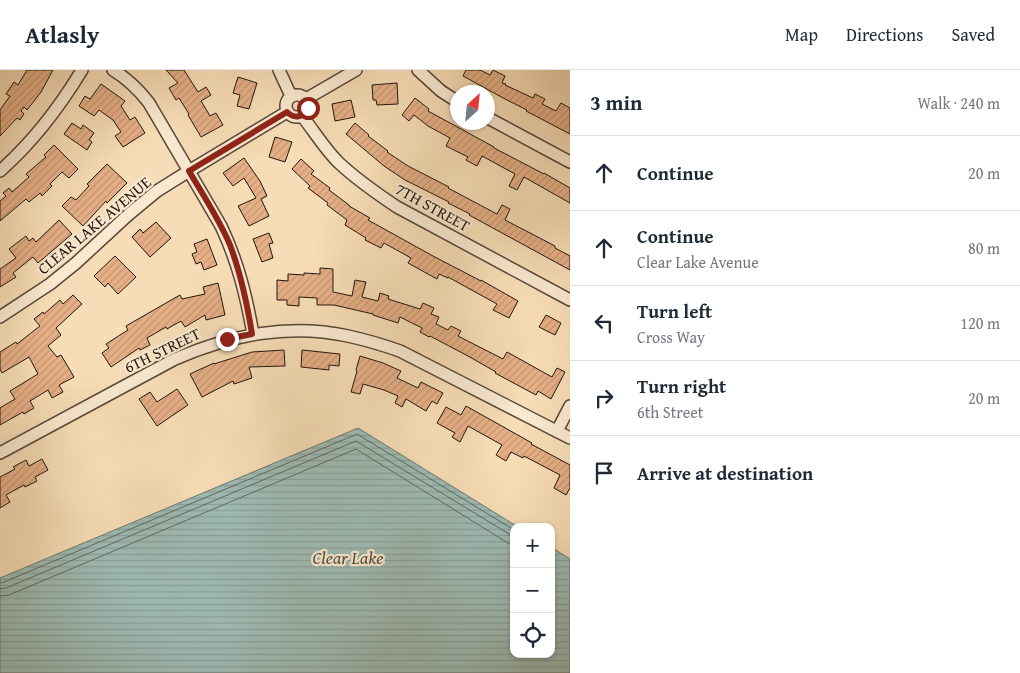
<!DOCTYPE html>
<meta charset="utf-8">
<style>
:root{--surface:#fff;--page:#f6f6f7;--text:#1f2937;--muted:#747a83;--line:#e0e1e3}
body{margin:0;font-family:"Gentium Book Plus",serif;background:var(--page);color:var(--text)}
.controls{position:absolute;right:15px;bottom:15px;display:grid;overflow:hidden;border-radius:10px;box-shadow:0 1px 4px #0004}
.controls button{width:45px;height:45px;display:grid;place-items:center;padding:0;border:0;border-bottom:1px solid var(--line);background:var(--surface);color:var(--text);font:25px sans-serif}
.compass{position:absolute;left:450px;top:15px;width:45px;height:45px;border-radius:50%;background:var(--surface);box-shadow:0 1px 4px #0004;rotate:27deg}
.stop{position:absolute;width:15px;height:15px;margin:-11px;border:4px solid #8f2418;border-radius:50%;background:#fff}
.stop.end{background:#8f2418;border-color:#fff;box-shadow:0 1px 5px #0008}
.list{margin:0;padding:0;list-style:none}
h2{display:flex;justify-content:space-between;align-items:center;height:65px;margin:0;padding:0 20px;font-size:21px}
h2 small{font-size:16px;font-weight:400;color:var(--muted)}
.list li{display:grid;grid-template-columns:32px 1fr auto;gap:15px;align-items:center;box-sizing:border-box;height:75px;padding:0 20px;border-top:1px solid var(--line)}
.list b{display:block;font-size:19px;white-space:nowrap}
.list p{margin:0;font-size:16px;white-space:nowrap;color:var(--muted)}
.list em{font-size:16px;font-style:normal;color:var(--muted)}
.icon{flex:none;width:28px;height:28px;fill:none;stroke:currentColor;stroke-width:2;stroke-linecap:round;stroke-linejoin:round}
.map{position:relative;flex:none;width:570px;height:603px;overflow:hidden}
header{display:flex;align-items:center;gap:30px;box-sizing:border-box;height:70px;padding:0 25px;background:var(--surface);border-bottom:1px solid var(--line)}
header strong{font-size:24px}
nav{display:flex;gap:28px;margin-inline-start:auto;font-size:18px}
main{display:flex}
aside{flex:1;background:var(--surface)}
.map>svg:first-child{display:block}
</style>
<header>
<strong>Atlasly</strong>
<nav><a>Map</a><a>Directions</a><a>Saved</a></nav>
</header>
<main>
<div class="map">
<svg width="570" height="603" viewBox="0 0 570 603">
<defs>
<pattern id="water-rules" width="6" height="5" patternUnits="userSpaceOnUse" patternTransform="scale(1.25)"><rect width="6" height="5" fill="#9ebbb4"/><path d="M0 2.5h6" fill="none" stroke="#88a09a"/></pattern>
<pattern id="building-hatch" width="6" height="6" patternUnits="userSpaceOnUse" patternTransform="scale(1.25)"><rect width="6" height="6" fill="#e6b087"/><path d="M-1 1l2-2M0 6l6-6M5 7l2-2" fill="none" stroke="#c59673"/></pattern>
</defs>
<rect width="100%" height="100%" fill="#f7ddb7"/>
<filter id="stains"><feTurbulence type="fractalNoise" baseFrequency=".004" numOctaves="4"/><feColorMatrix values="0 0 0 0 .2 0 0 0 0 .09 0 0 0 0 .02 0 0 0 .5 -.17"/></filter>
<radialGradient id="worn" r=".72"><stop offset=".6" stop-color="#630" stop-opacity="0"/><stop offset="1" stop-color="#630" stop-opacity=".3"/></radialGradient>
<!-- water -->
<polygon fill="url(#water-rules)" stroke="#6c7971" points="358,358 518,457 514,457 514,584 551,584 551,477 570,489 570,603 0,603 0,508"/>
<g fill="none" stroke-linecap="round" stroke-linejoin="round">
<!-- shore -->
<g stroke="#606860" stroke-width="1">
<polyline points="0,513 4,512 357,364 514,460"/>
<polyline points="0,519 6,518 356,371 514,467"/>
<polyline points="0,526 9,525 356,379 508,473 514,475"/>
</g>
</g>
<!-- building -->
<g fill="url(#building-hatch)" stroke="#22150d">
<polygon points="27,0 53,0 41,22 27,40 24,37 21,41 24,44 20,50 17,48 0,66 0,40 10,26 6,24 14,12 18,15"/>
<polygon points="166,0 184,0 198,22 206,17 211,25 201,31 210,46 216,43 223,55 201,67 188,45 189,44 179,28 176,30 169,18 178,13"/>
<polygon points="466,0 480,0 490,5 493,0 505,6 502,13 506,14 505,15 533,28 535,24 545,29 542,34 556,41 561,33 570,38 570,64 526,41 527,40 505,29 463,6"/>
<polygon points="238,7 257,13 249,39 237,36 240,25 233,23"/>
<polygon points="397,13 398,34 377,35 376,30 373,30 372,15"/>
<polygon points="101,14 125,31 121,36 130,50 135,47 145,63 123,77 115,66 121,62 113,50 99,40 94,46 79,36 85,26 90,29"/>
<polygon points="415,28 429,39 428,41 494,77 494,78 544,104 544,103 570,118 570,133 524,107 517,120 509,116 515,104 482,86 477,96 466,90 468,87 446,76 450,68 428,56 414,45 409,51 402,45"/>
<polygon points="351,30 355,47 335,51 332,34"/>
<polygon points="72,53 81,59 83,55 94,63 89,70 92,72 87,80 64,64"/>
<polygon points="355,53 369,65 368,66 388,81 387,82 408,96 449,117 448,118 497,144 502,135 510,139 505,150 555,176 555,178 570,186 570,200 469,145 470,144 448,133 449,132 405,110 384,96 346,64"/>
<polygon points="275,67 292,72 285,92 269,87"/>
<polygon points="54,75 78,99 69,108 62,102 50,114 52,116 42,126 40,123 29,132 26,129 0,151 0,131 6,126 3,123 9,118 12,122 29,107 26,104 46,87 44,85"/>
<polygon points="244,88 260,111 267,126 261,129 269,146 249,156 238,136 256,128 244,108 233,116 223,103"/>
<polygon points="301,89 314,101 311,104 330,118 329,120 349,135 349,136 370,148 368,150 433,186 481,211 481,210 518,231 509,248 493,240 497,234 448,207 448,208 439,204 437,209 408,193 411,188 384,173 381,178 365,170 366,168 345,155 347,150 327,135 328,133 308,118 310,116 292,99"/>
<polygon points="107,94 127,113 107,133 106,131 83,156 62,136 71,127 76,130 89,116 87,114"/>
<polygon points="59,150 72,164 38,193 33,187 13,203 16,207 0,217 0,199 16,188 9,179 26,166 29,171 33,168 36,172"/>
<polygon points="156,152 171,168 150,187 132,167 140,159 143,163"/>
<polygon points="269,163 273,173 269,174 273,188 262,192 253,169"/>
<polygon points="207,169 217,195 204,200 201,192 196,194 192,184 197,182 194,174"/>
<polygon points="115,186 136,207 118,224 108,213 105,217 94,206"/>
<polygon points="320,198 333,199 333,222 352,226 355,210 366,212 362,227 378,231 380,223 389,226 388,229 420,239 423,233 434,238 431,244 439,247 436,254 448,260 451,256 461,261 458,266 503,289 507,282 552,307 557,298 565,302 551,329 538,321 536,325 495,303 496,302 468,286 430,266 429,267 420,262 422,258 400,247 398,253 373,245 373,244 334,235 317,235 317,228 299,227 299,236 287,235 287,230 277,230 277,210 288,211 288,204 304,205 304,203 320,204"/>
<polygon points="218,213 225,245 206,250 205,245 185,257 181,251 167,259 166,257 147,268 150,275 140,280 139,278 111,297 102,283 109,278 106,274 128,260 126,256 180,225 182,229 205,224 203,217"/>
<polygon points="73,225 82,234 56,258 61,265 48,276 57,287 61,285 74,307 59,315 63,322 52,328 48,320 30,331 34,338 24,344 23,342 0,355 0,338 15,329 10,321 38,304 29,287 2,303 0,299 0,282 16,272 17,274 40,256 34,249 43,242 44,244 60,230 63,234"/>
<polygon points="546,245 561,253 555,265 539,257"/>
<polygon points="284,280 285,296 249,297 252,308 234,314 233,311 202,327 190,304 214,293 214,294 252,282"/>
<polygon points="302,280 340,284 339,296 329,295 329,300 301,297"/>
<polygon points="360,286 383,293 401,301 397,308 418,318 421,312 443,323 437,334 432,331 426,341 406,329 402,337 395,333 398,326 384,320 363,314 360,324 351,322 357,301 356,300"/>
<polygon points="177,319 188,335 157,356 139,329 150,322 157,332"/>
<polygon points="466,336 532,373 531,374 570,395 570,418 566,425 554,418 560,405 524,386 523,388 511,382 506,391 496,385 502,375 468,356 460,372 452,367 455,363 437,353 446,337 461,345"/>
<polygon points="42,389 48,400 35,407 37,411 25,417 24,415 6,425 10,432 0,438 0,407 15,399 13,397 26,390 29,396"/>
</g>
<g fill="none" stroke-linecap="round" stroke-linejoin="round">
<defs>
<g id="street">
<path d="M 113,0 C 128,9 139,20 149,33 L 221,156 C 238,192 246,225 253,264"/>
<polyline points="279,0 291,26"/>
<polyline points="418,0 441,21 458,32"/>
<circle cx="297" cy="36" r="11"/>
<polyline points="306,29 356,0"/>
<path d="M 302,46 C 314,61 324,78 338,92 C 356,109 376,123 397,137 L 570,230"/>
<polyline points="488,48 570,92"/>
<path d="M 0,101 C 33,72 59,38 82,0"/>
<polyline points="0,247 50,214 76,193 128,145 157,121 189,101 287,42"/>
<polyline points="557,361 570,336"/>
<path d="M 0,383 L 175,289 C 231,265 288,253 348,266 C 366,270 383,275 400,281 L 570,368"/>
</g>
</defs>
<!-- street casing -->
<use href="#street" stroke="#574738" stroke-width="14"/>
<!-- street -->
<use href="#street" stroke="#fae9d0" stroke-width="11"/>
</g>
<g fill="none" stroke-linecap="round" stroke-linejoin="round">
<!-- route -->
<path stroke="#8f2418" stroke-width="6" d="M 227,269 L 252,264 C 247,233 241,204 230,175 C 219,149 203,125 189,101 L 287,42 C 294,49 304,48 308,38"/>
</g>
<g text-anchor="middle" stroke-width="4.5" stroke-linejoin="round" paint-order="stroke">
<!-- street labels -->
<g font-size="16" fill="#22150d" stroke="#fae9d0">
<text transform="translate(433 137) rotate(29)" y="6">7TH STREET</text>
<text transform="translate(94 155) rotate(-40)" y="6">CLEAR LAKE AVENUE</text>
<text transform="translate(162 280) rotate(-26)" y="6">6TH STREET</text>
</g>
<!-- water labels -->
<g font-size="18" font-style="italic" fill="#4d4f47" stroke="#fae9d0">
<text x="348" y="494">Clear Lake</text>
</g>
</g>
<rect width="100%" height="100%" filter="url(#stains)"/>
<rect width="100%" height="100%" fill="url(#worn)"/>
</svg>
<div class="controls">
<button>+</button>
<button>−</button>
<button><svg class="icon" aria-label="locate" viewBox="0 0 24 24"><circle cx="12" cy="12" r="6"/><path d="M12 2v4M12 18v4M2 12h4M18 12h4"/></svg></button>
</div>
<svg class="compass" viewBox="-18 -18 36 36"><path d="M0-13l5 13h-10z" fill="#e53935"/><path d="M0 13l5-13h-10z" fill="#747a83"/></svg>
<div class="stop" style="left:308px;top:38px"></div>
<div class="stop end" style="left:227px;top:269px"></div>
</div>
<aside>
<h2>3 min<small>Walk · 240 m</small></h2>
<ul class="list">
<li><svg class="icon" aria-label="ahead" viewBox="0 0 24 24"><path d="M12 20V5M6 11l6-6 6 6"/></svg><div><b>Continue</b></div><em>20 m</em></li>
<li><svg class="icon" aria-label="ahead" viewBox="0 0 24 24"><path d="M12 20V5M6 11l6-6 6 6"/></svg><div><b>Continue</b><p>Clear Lake Avenue</p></div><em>80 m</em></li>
<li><svg class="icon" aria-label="left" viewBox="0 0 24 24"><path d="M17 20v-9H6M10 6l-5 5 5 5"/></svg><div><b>Turn left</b><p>Cross Way</p></div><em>120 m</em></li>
<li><svg class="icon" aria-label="right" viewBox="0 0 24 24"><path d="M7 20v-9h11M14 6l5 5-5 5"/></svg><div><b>Turn right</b><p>6th Street</p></div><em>20 m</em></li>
<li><svg class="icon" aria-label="arrive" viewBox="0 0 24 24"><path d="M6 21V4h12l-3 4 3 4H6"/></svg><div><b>Arrive at destination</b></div></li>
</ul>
</aside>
</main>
